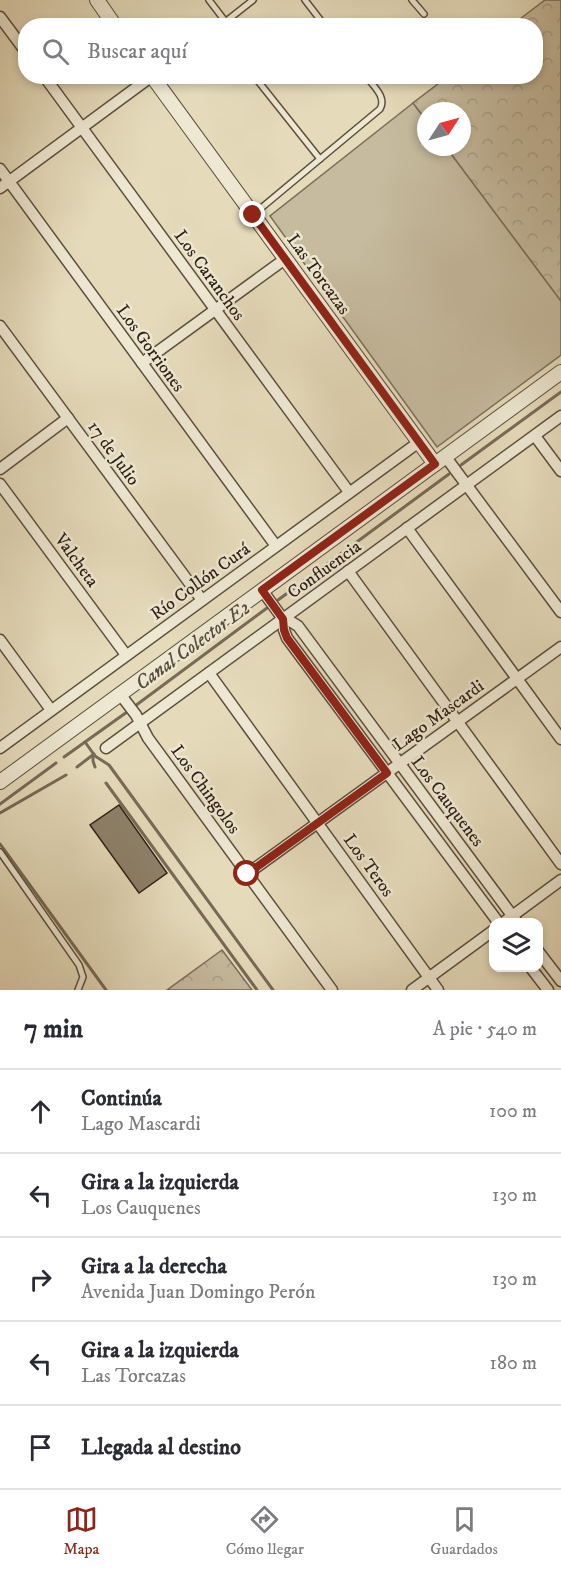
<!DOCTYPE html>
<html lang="es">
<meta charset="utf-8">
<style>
:root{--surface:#fff;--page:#f7f7f7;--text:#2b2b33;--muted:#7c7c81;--line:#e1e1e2;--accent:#8f2418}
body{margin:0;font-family:"IM FELL DW Pica",serif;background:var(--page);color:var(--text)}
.controls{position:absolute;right:18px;bottom:18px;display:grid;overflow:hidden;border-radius:12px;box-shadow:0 3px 9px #0003}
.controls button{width:54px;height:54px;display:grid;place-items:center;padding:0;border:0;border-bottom:2px solid var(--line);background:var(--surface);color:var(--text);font:30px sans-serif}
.compass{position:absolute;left:417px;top:102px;width:54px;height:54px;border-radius:50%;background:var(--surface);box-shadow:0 3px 9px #0003;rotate:54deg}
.stop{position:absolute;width:18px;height:18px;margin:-14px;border:4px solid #8f2418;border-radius:50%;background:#fff}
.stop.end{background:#8f2418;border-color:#fff;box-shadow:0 2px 6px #0008}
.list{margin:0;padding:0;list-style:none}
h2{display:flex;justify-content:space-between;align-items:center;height:78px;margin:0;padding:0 24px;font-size:26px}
h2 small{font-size:20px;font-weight:400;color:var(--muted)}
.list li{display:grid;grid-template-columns:39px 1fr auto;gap:18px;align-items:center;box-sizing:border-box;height:84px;padding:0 24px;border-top:2px solid var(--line)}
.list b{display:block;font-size:22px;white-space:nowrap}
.list p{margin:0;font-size:20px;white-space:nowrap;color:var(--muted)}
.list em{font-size:20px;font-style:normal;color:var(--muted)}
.icon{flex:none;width:33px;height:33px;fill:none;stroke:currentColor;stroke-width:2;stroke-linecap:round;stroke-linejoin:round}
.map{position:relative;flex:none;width:561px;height:990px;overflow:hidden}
.search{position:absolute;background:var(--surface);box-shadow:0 3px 9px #0003;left:18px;right:18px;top:18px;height:66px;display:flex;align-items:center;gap:15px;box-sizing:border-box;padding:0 21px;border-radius:24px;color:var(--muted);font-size:22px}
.sheet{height:498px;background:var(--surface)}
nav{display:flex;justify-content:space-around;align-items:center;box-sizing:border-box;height:84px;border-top:2px solid var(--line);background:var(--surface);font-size:16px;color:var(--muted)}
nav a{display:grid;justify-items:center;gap:3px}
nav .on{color:var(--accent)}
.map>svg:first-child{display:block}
</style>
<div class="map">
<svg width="561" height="990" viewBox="0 0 561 990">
<defs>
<pattern id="forest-crowns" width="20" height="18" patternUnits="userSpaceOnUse" patternTransform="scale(1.5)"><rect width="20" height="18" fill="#c6bb9f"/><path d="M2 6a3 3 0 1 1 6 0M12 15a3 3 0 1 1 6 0" fill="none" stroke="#aaa088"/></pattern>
</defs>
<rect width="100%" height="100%" fill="#e5dbbb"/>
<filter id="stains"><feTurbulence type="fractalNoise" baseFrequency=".00333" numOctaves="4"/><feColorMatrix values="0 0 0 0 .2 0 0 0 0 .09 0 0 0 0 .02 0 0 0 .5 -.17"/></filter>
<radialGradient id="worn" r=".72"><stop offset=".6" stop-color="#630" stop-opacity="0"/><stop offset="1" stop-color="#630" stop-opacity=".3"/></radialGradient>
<!-- green -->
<polygon fill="#c6bb9f" stroke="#7a6e5a" stroke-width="1.5" points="413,103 426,120 426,147 446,147 561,301 561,355 437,447 270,216"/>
<!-- forest -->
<g fill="url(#forest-crowns)" stroke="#7a6e5a" stroke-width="1.5">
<polygon points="545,0 561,0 561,301 446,147 462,147 462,111 426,111 426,120 413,103 447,77 536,76 536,26 512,25"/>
<polygon points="222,950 252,990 167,990"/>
</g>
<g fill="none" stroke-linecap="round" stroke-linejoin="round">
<!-- stream -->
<g stroke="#776a56" stroke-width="3">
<polyline points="461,465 561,392"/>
<polyline points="278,600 449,474"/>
<polyline points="135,706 267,608"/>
<polyline points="85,742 95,756 109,765 273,990"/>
<polyline points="93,755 93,761 95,767"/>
<polyline points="64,757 127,712"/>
<polyline points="77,767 94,754"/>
<polyline points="106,783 257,990"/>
<polyline points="0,804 56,763"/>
<polyline points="0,813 66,775"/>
<polyline points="0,844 106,990"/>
</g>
</g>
<!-- building -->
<polygon fill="#8d816b" stroke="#2e2014" stroke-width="1.5" points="119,805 167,873 139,893 90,825"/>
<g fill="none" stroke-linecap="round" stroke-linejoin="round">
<defs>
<g id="service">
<polyline points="209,0 225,21"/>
<polyline points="305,0 325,26"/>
<polyline points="412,0 424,14"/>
<polyline points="220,26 253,0"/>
<polyline points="254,76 320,159"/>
<path d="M 254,214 L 380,109 C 387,97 373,86 366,76"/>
<polyline points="0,852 79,965 83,977 78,990"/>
</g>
<g id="minor">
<polyline points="0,17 26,52"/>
<polyline points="44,76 349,492"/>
<polyline points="0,169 276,546"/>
<polyline points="0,188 152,76"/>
<polyline points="0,326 202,600"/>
<polyline points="142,363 285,259"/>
<polyline points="535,436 561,471"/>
<polyline points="445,456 561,612"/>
<polyline points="0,469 68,418"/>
<polyline points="0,484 126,655"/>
<polyline points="407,528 561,739"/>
<polyline points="348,571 561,864"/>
<polyline points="262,590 283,619 290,621 298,626 517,922"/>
<polyline points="283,619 284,630 287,638 498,922"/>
<polyline points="0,640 51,710"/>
<polyline points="209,673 438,990"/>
<polyline points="120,694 136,715 148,738 332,990"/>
<polyline points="0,748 419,442"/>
<polyline points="106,748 561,416"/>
<polyline points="247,874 561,647"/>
<polyline points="504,922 561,880"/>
<polyline points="538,951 561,981"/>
<polyline points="531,968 548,990"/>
<polyline points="412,990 494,930"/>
</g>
<g id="tertiary">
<polyline points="97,0 115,26"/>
<polyline points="152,76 435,464"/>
<polyline points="0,782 561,372"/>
</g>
</defs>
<!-- service casing -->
<use href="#service" stroke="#5c4f3e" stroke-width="8"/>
<!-- minor casing -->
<use href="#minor" stroke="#5c4f3e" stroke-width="13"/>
<!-- tertiary casing -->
<use href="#tertiary" stroke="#5c4f3e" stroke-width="16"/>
<!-- service -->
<use href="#service" stroke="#eee8d3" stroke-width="5"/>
<!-- minor -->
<use href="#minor" stroke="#eee8d3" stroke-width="10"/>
<!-- tertiary -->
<use href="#tertiary" stroke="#eee8d3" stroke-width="14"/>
</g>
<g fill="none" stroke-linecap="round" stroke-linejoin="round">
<!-- route -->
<polyline stroke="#8f2418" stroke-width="8" points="247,874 387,773 287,638 284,630 283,619 262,590 435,464 253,215"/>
</g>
<g text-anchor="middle" stroke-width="5" stroke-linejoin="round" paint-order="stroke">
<!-- street labels -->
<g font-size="18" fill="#2e2014" stroke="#eee8d3">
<text transform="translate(319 274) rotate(54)" y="6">Las Torcazas</text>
<text transform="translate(210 275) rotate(54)" y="6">Los Caranchos</text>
<text transform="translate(151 348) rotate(54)" y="6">Los Gorriones</text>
<text transform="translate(114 453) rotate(54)" y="6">17 de Julio</text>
<text transform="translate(77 560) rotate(54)" y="6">Valcheta</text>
<text transform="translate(324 569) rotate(-36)" y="6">Confluencia</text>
<text transform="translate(200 581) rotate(-36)" y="6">Río Collón Curá</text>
<text transform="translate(438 715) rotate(-36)" y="6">Lago Mascardi</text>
<text transform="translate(206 789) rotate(54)" y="6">Los Chingolos</text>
<text transform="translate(448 801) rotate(53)" y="6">Los Cauquenes</text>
<text transform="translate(369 865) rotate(54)" y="6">Los Teros</text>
</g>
<!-- water labels -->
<g font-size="20" font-style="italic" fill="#584b3a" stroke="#eee8d3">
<text transform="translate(192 645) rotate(-36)" y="7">Canal Colector E2</text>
</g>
</g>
<rect width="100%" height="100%" filter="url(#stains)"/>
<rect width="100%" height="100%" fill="url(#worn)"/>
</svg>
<div class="controls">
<button><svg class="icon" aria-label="layers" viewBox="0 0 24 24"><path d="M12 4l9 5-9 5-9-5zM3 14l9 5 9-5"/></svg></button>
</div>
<svg class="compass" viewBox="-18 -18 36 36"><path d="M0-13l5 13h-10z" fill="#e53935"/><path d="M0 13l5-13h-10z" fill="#7c7c81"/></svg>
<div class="stop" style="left:247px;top:874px"></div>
<div class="stop end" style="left:253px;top:215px"></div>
<div class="search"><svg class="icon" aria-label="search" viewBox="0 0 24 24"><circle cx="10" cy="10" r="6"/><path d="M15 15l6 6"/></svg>Buscar aquí</div>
</div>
<section class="sheet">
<h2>7 min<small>A pie · 540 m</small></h2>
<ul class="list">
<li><svg class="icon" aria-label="ahead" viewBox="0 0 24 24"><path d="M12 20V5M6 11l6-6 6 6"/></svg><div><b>Continúa</b><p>Lago Mascardi</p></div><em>100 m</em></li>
<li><svg class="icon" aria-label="left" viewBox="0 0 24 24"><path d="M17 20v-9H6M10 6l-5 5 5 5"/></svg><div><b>Gira a la izquierda</b><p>Los Cauquenes</p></div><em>130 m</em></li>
<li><svg class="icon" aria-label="right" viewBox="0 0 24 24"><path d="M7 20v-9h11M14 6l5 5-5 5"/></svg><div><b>Gira a la derecha</b><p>Avenida Juan Domingo Perón</p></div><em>130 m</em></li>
<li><svg class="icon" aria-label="left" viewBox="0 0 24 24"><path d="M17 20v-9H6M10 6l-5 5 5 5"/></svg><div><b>Gira a la izquierda</b><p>Las Torcazas</p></div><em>180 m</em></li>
<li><svg class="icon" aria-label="arrive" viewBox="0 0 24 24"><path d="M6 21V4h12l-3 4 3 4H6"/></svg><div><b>Llegada al destino</b></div></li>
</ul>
</section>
<nav>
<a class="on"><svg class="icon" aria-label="map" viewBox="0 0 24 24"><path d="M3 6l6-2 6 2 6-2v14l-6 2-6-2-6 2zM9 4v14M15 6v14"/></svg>Mapa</a>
<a><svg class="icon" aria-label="directions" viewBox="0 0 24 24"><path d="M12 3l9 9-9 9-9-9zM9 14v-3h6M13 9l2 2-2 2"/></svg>Cómo llegar</a>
<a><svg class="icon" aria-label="saved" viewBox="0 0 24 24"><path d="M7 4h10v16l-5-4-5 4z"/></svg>Guardados</a>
</nav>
